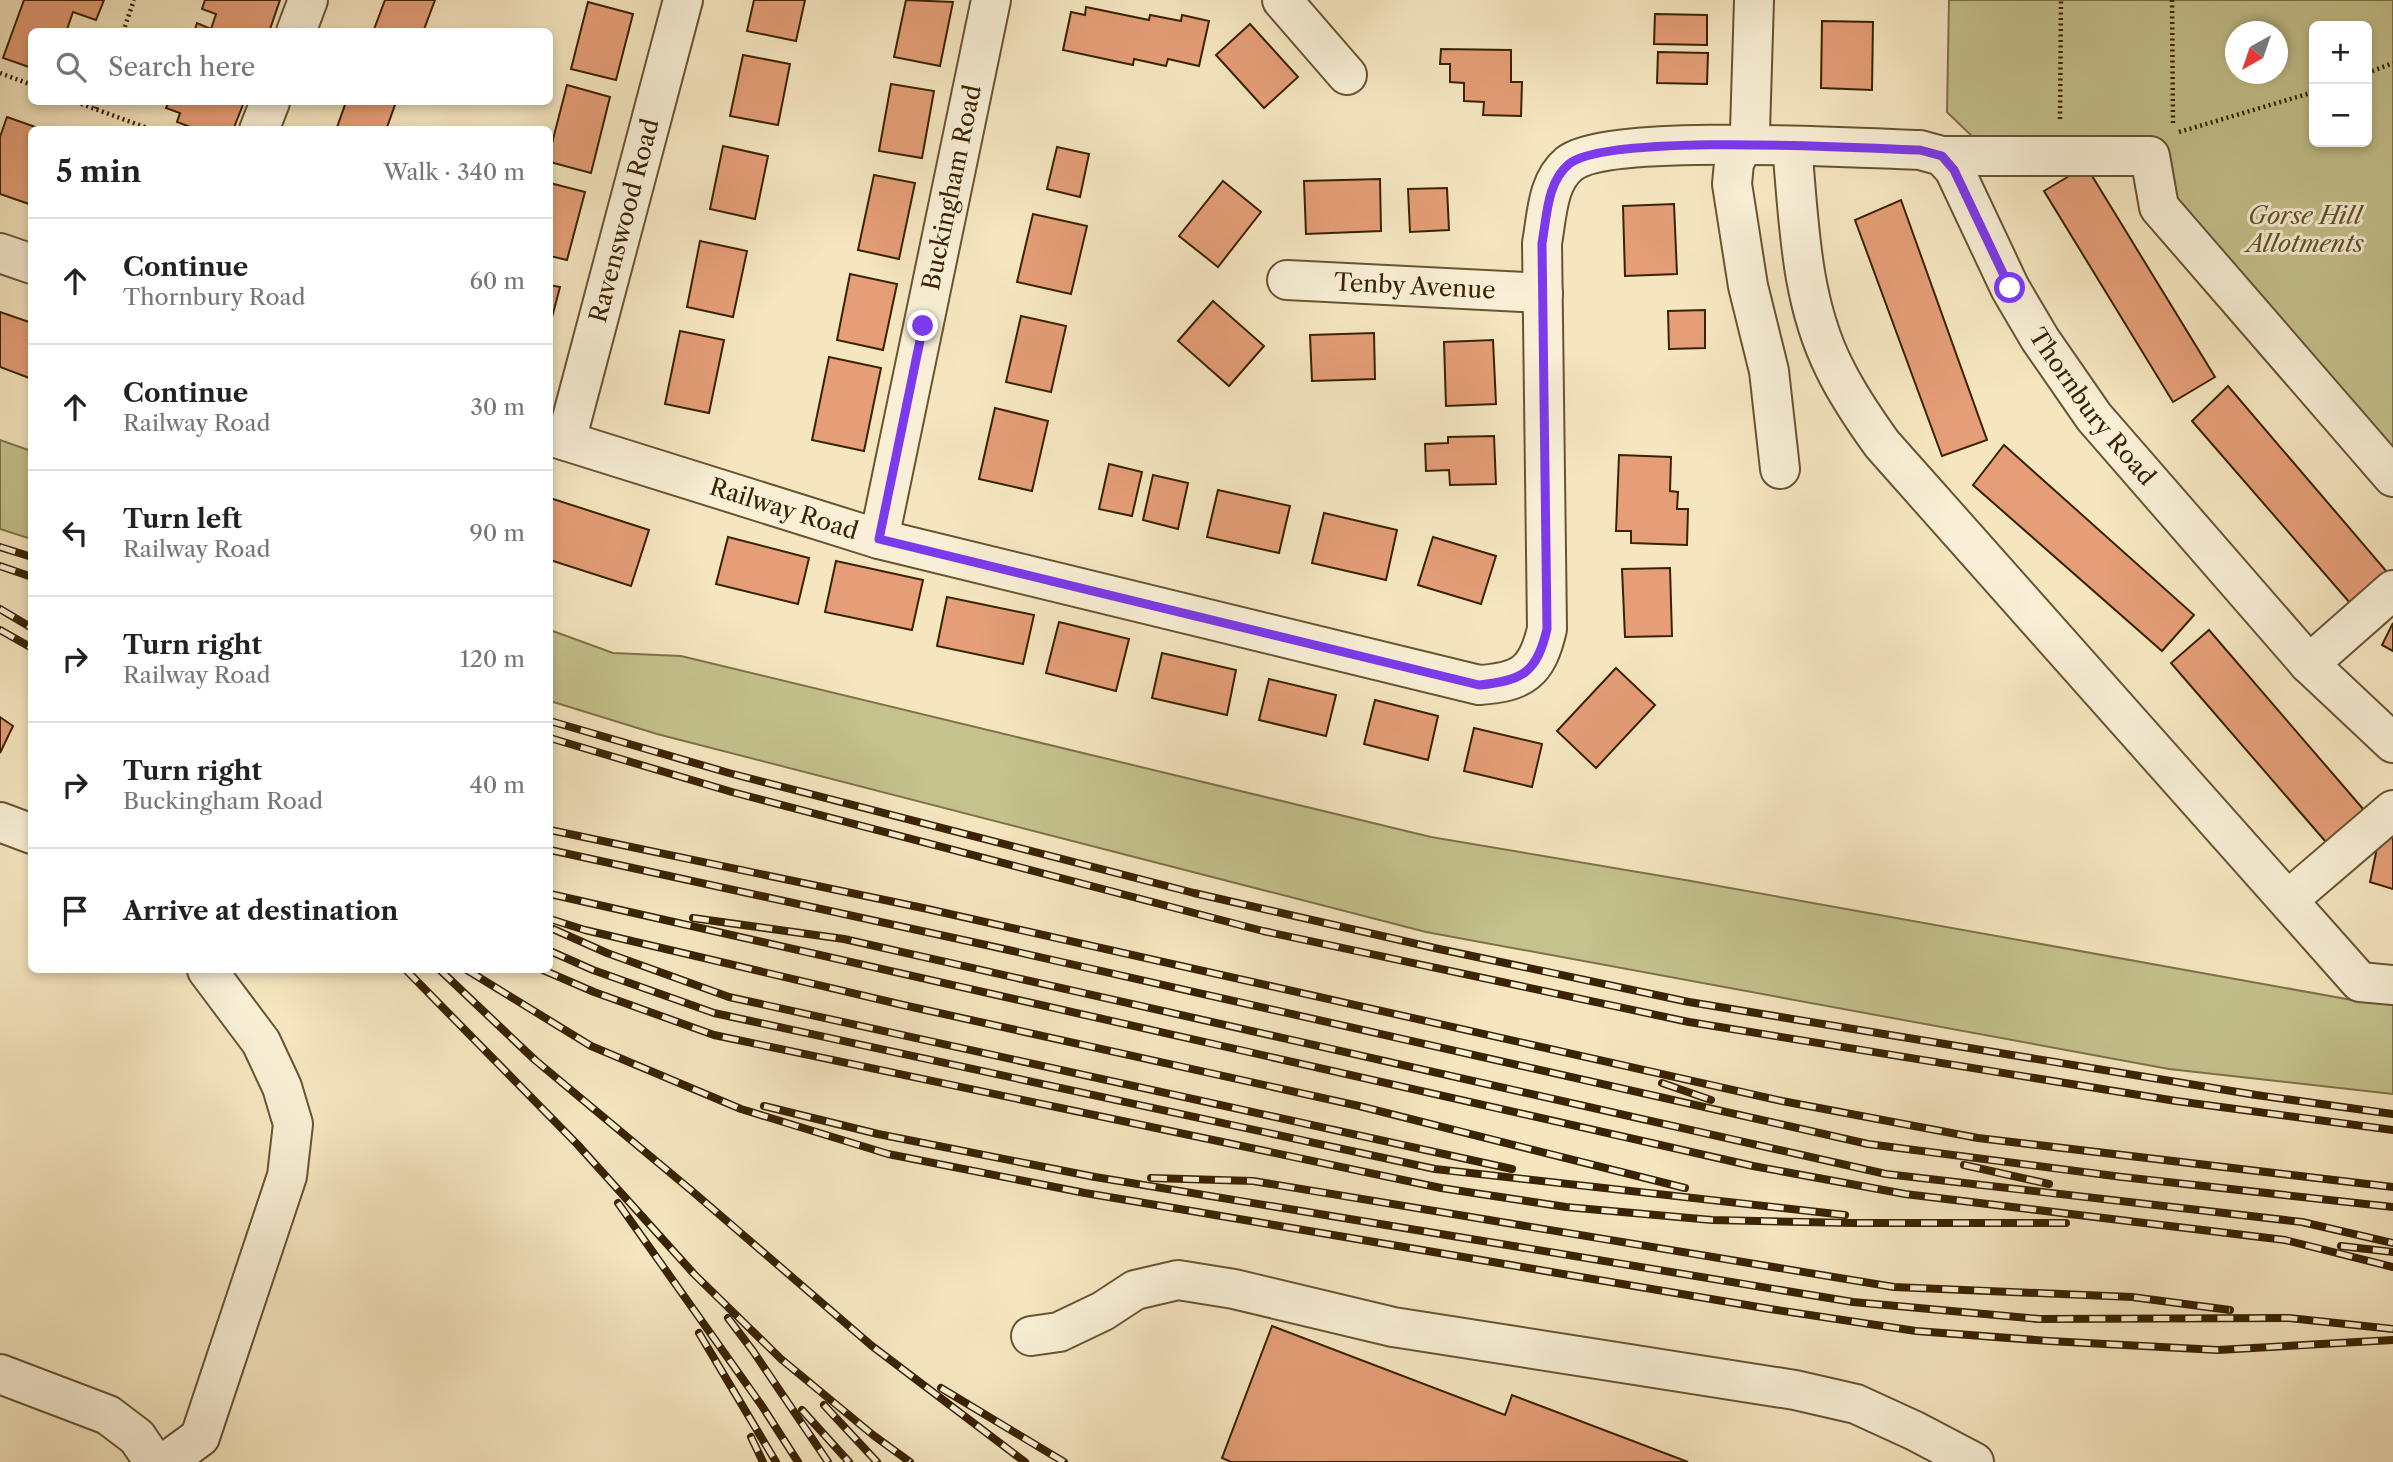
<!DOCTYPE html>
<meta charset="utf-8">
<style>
:root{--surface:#fff;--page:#f6f6f6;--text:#222;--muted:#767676;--line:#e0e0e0}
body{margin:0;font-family:"Libre Caslon Text",serif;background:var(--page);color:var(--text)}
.controls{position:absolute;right:21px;top:21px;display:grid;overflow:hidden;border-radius:10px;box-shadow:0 4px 10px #0003}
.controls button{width:63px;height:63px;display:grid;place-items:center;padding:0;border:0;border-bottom:2px solid var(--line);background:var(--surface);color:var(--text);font:35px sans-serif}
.compass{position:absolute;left:2225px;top:21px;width:63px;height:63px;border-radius:50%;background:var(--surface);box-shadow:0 4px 10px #0003;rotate:220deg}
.stop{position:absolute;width:21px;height:21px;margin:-16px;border:5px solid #7c3aed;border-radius:50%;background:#fff}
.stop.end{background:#7c3aed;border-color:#fff;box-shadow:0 2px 7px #0008}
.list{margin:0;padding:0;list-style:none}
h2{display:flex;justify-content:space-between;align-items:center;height:91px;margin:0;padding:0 28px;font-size:30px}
h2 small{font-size:23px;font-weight:400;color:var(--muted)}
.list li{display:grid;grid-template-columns:46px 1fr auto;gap:21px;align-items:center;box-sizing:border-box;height:126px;padding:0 28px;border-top:2px solid var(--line)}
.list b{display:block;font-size:26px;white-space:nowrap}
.list p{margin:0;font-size:23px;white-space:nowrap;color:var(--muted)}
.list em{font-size:23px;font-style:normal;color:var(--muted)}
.icon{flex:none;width:38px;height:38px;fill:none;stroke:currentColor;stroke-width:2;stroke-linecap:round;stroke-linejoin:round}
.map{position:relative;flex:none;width:2393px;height:1462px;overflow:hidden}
.search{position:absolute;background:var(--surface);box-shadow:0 4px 10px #0003;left:28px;top:28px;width:525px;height:77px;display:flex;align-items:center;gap:18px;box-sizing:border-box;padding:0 24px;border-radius:10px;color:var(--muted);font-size:26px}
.panel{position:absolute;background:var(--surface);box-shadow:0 4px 10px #0003;left:28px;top:126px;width:525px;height:847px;border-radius:10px}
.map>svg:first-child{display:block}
</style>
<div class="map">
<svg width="2393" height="1462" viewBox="0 0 2393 1462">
<rect width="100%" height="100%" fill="#f5e6c0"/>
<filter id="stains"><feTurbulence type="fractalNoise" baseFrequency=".00286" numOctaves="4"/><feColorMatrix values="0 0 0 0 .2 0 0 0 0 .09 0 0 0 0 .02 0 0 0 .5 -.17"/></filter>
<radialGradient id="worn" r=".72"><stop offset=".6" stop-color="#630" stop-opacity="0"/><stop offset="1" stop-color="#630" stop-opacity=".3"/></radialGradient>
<!-- green -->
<g fill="#c4c28d" stroke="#7f7247" stroke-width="2" fill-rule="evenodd">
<path d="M 1949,0 L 2393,0 L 2393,464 L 2164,202 L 2160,148 L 1980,144 L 1947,112 ZM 2314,26 L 2367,26 L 2367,142 L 2314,142 ZM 2236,32 L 2278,32 L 2278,74 L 2236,74 Z"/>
<polygon points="0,440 31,451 31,539 0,529"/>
<polygon points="550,630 613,653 681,656 1431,837 1691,881 2352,1000 2393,1005 2393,1094 2169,1069 1426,932 657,734 550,701"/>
</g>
<!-- building -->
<g fill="#e59e77" stroke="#3a2301" stroke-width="2">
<polygon points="24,0 104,0 96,20 73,12 66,32 32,32 32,68 3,58"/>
<polygon points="205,0 280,0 269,32 194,32 197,23 211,29 216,14 202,9"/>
<polygon points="385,0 435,0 423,32 373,32"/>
<polygon points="754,0 805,0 796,41 747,31"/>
<polygon points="906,0 953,2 940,66 894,57"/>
<polygon points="588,2 633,14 616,80 571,69"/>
<polygon points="1086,7 1149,20 1150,15 1181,21 1182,15 1209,21 1199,66 1168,59 1166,66 1134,59 1133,65 1063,50 1071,12 1085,15"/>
<polygon points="1655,14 1707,15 1707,45 1654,44"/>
<polygon points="1822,21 1873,22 1872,90 1821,88"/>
<polygon points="1250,24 1298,77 1264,108 1216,55"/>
<polygon points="1441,49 1511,50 1511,82 1522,82 1521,116 1483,115 1484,102 1464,101 1464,83 1450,82 1450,64 1440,64"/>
<polygon points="1658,52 1708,53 1707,84 1657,83"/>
<polygon points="743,55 790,64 778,125 730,116"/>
<polygon points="891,84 934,91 922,158 879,151"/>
<polygon points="567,85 610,97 591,173 550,162 550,151"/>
<polygon points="169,102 244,102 233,130 198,130 177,122 180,113 166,108"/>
<polygon points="346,102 396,102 386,130 336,130"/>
<polygon points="7,117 41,129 32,130 32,205 0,194 0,137"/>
<polygon points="723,146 768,156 755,219 710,209"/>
<polygon points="1057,147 1089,154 1080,197 1047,189"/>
<polygon points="2086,166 2215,377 2173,402 2044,191"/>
<polygon points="874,175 915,183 899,259 858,250"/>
<polygon points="1380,179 1381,231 1306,234 1304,181"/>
<polygon points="1223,181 1261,212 1218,267 1179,236"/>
<polygon points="550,183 585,192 567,260 550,256"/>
<polygon points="1447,188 1449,230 1410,232 1408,189"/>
<polygon points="1901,200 1987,440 1942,456 1855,220"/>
<polygon points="1674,204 1677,274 1625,276 1623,206"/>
<polygon points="1033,214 1087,226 1071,294 1017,282"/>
<polygon points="700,241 747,251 733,317 687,307"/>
<polygon points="850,274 897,284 883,350 837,340"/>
<polygon points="550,285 560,287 550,325"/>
<polygon points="1213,301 1264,346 1229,386 1178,341"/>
<polygon points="1705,310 1705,348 1669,349 1668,311"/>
<polygon points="0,312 32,323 32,379 0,367"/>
<polygon points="1021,316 1066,326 1051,392 1006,382"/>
<polygon points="680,331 724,340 709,413 665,404"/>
<polygon points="1374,333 1375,379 1312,381 1310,335"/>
<polygon points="1493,340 1496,404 1446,406 1444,342"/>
<polygon points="829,357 881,368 864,451 812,440"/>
<polygon points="2228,386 2393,579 2357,611 2192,421"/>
<polygon points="995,408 1048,421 1032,491 979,479"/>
<polygon points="1494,436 1496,484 1450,485 1449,470 1426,471 1425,444 1448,443 1448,437"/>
<polygon points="2004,445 2194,615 2162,651 1973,485"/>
<polygon points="1619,455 1671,457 1670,491 1678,492 1677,509 1688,509 1687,545 1631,543 1631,531 1616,531"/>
<polygon points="1109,464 1142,472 1132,516 1099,509"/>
<polygon points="1153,475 1188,483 1178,529 1143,520"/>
<polygon points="1218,490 1290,506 1279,553 1207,537"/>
<polygon points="550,498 649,530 631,586 550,560"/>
<polygon points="1324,513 1397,530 1386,580 1312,563"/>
<polygon points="728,537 809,558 798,604 716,584"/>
<polygon points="1433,537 1496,556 1481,604 1418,585"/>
<polygon points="836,561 923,580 912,630 825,612"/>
<polygon points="1670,568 1672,636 1625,637 1622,569"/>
<polygon points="947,597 1034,615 1023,664 937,646"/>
<polygon points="1059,622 1129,639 1116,691 1046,673"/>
<polygon points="2393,623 2393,651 2382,645"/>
<polygon points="2209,630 2370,817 2332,849 2171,663"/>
<polygon points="1162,653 1236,670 1227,715 1152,698"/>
<polygon points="1616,668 1655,705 1596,768 1557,731"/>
<polygon points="1269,679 1336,695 1326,736 1259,720"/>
<polygon points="1375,700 1438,716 1428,760 1364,744"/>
<polygon points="0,717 13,726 0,753"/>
<polygon points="1474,728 1542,744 1532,787 1464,771"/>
<polygon points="2380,833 2393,837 2393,889 2370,882"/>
<polygon points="1272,1326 1505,1415 1512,1395 1688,1462 1231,1462 1222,1458"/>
</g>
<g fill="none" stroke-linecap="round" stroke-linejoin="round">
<defs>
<g id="minor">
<polyline points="1282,0 1347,75"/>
<polyline points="1754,0 1750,131 1734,163 1732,184 1748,286 1769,371 1780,469"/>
<polyline points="296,32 308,0"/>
<polyline points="259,130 270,102"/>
<path d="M 1792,146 C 1799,220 1800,299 1834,367 C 1847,394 1864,419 1882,444 L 2360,982 L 2393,985"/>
<polyline points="1942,156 2150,156 2159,207 2393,477"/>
<polyline points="0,253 32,264"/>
<path id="s1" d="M 1287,280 L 1543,293"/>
<path id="s2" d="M 550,436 L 879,539 L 1479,685 C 1523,682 1537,672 1547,629 L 1542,243 C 1547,216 1547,182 1569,164 C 1606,133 1860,148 1920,150 L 1942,156 L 1954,169 L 2010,288 L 2040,339 L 2094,417 L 2309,664 L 2393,743"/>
<path id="s3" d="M 566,441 L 683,0"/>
<path id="s4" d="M 879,539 L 991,0"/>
<polyline points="2309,664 2393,590"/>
<polyline points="0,822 32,834"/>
<polyline points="2289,899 2393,810"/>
<polyline points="1031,1336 1059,1332 1103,1311 1135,1290 1178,1280 1234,1289 1393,1327 1795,1390 1856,1404 1915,1431 1974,1462"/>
<polyline points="0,1374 108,1415 137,1437 154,1462"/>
<polyline points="166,1462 200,1437 287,1176 293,1124 282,1087 261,1042 207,970"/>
</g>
</defs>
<!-- minor casing -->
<use href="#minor" stroke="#695431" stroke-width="42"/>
<!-- path -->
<g stroke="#3a2301" stroke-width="4.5" stroke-dasharray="2 3.5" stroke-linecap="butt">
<polyline points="2172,0 2173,126"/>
<polyline points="123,32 134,0"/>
<polyline points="0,73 32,85"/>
<polyline points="2367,73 2393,63"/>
<polyline points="76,102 153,130"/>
<polyline points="96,109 99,102"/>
<polyline points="2060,119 2061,0"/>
<polyline points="2179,132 2314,92"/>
</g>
<!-- minor -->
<use href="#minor" stroke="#f8efd6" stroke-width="38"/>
<defs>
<g id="rail">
<polyline points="0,547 32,557"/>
<polyline points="0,566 32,577"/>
<polyline points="0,609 32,628"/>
<polyline points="0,630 32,648"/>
<polyline points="550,721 729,773 1194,893 1439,949 1689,1002 2256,1095 2393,1114"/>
<polyline points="550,738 732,792 1263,931 1689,1022 2176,1101 2393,1130"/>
<polyline points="550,830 923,908 1782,1101 1978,1138 2393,1187"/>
<polyline points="550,850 986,945 1868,1144 2122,1177 2393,1207"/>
<polyline points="550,894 1753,1166 1905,1194 2285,1240 2393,1267"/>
<polyline points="693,918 844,939 1886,1174 2302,1222 2393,1243"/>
<polyline points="550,919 585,930 903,1005 1359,1106 1685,1188"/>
<polyline points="553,929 607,953 729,997 1512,1169"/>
<polyline points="550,951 593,970 714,1013 1435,1169 1845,1215"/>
<polyline points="406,970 577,1144 694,1274 781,1359 873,1435 910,1462"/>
<polyline points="440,970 535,1060 692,1191 872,1346 1025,1462"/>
<polyline points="467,970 591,1046 741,1109 888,1154 1085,1193 1770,1309 1916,1331 2049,1341 2218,1350 2393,1340"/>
<polyline points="543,970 594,992 714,1035 1441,1188 1566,1207 1712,1220 1852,1223 2066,1223"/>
<polyline points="1662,1083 1711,1100"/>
<polyline points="764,1106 878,1134 1095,1177 1853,1302 2039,1319 2289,1318 2393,1329"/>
<polyline points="1964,1165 2049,1184"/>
<polyline points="1151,1178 1253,1181 1894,1287 2132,1297 2230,1310"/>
<polyline points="618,1203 762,1406 798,1462"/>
<polyline points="2341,1246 2393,1252"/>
<polyline points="728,1318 753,1351 828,1462"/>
<polyline points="699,1333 776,1462"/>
<polyline points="941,1388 1064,1462"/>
<polyline points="824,1405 877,1462"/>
<polyline points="802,1410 849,1462"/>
<polyline points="751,1437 763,1462"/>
</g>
</defs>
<!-- rail casing -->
<use href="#rail" stroke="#3a2301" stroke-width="8"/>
<!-- rail -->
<use href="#rail" stroke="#f8efd6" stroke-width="5" stroke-dasharray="16" stroke-linecap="butt"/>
</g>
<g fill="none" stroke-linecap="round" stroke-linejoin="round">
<!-- route -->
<path stroke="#7c3aed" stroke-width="9" d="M 923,326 L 879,539 L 1479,685 C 1523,681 1537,672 1547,629 L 1542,243 C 1547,216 1547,182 1569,164 C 1607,133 1860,148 1920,150 L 1942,156 L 1954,170 L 2010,288"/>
</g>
<g text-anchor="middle" stroke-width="6" stroke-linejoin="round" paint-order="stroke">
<!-- street labels -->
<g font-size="24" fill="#3a2301" stroke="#f8efd6">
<text dy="8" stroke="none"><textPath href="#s4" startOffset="359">Buckingham Road</textPath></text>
<text dy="8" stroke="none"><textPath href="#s3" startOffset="228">Ravenswood Road</textPath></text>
<text dy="8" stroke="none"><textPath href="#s1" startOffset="128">Tenby Avenue</textPath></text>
<text dy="8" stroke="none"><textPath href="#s2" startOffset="2202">Thornbury Road</textPath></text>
<text dy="8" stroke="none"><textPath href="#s2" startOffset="245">Railway Road</textPath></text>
</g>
<!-- park labels -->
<g font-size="24" font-style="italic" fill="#63532b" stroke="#f8efd6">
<text x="2305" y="224">Gorse Hill<tspan x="2305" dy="28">Allotments</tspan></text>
</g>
</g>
<rect width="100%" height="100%" filter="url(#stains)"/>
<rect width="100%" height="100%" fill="url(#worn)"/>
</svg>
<div class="controls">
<button>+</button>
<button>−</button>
</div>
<svg class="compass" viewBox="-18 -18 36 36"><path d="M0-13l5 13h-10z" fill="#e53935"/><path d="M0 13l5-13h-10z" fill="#767676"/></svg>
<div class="stop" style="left:2010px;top:288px"></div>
<div class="stop end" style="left:923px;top:326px"></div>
<div class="search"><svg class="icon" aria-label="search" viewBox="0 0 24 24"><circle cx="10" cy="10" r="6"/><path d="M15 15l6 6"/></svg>Search here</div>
<section class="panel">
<h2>5 min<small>Walk · 340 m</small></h2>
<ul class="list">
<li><svg class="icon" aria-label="ahead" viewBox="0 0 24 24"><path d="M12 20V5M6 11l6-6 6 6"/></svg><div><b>Continue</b><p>Thornbury Road</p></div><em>60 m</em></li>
<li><svg class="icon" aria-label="ahead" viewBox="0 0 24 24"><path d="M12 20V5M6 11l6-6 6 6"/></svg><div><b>Continue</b><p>Railway Road</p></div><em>30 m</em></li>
<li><svg class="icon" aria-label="left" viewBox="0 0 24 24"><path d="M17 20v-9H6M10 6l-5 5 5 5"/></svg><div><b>Turn left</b><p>Railway Road</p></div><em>90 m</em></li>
<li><svg class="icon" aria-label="right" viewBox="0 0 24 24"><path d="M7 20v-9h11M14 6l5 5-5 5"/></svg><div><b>Turn right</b><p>Railway Road</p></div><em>120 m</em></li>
<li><svg class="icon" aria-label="right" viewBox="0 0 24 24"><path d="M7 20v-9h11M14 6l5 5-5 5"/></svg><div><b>Turn right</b><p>Buckingham Road</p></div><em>40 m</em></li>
<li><svg class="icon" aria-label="arrive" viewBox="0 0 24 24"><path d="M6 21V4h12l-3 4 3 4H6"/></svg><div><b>Arrive at destination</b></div></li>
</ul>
</section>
</div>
